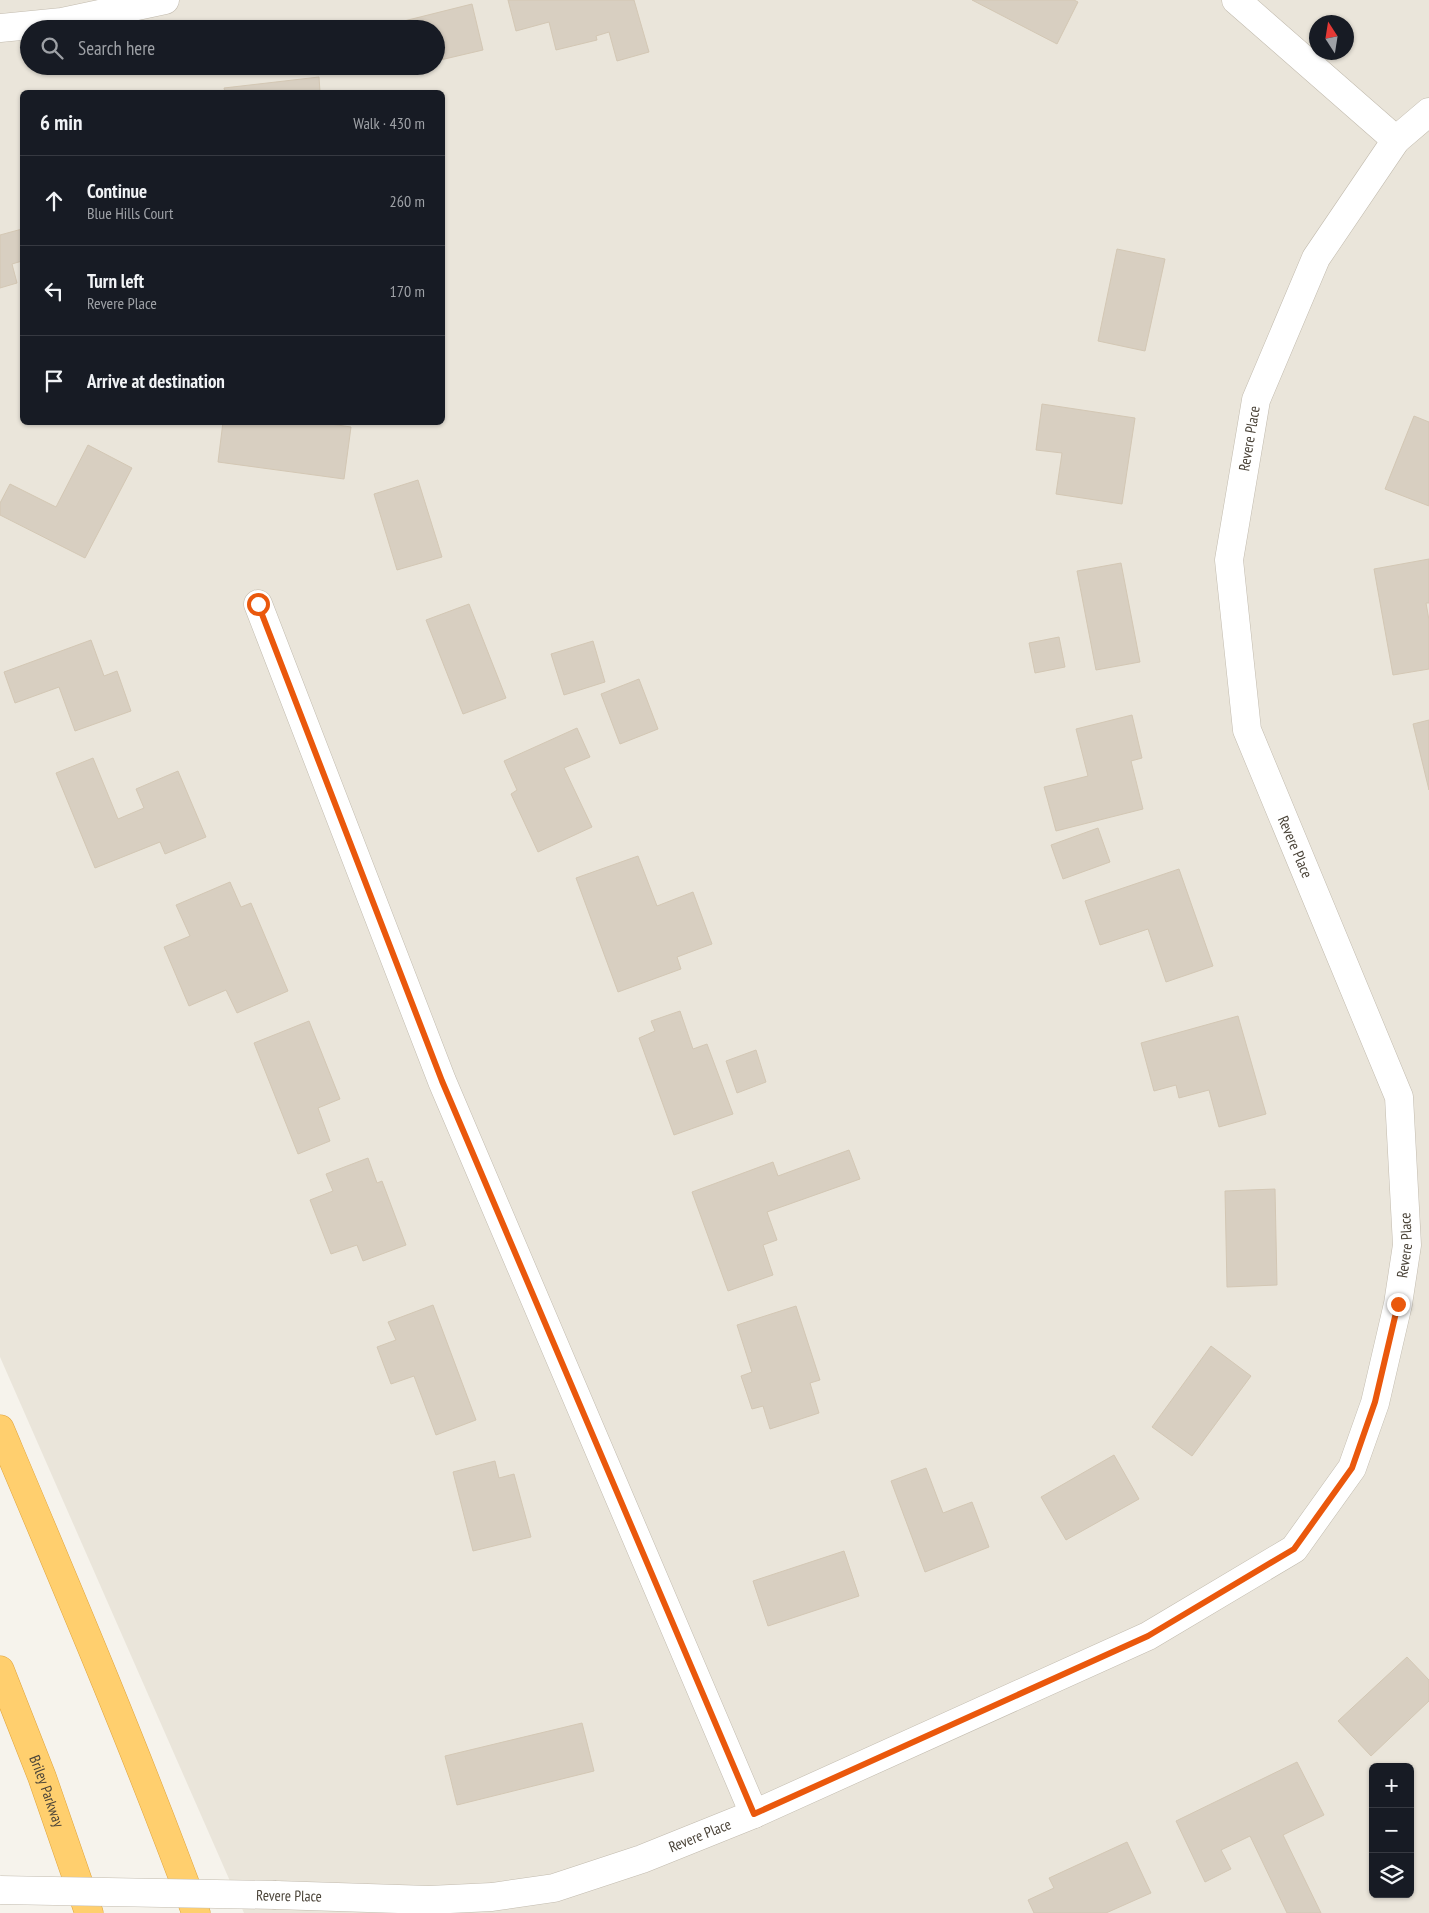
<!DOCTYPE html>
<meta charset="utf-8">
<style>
:root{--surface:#171b24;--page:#242831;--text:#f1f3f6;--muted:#9ea1a6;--line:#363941}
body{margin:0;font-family:"PT Sans Narrow",sans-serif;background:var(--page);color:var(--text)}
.controls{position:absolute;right:15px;bottom:15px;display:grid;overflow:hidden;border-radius:8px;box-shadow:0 1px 4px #0004}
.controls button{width:45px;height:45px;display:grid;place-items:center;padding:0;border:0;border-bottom:1px solid var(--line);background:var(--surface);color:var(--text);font:25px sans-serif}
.compass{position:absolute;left:1309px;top:15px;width:45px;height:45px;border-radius:50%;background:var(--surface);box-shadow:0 1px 4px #0004;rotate:348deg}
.stop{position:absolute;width:15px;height:15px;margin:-11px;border:4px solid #ea580c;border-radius:50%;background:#fff}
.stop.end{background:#ea580c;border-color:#fff;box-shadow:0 1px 5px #0008}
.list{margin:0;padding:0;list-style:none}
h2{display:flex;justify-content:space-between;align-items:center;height:65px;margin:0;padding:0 20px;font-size:21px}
h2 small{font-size:16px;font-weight:400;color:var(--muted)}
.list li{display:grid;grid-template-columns:32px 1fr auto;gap:15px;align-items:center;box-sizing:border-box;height:90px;padding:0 20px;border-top:1px solid var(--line)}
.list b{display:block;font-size:19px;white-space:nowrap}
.list p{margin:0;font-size:16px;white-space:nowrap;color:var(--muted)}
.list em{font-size:16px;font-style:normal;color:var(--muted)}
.icon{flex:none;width:28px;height:28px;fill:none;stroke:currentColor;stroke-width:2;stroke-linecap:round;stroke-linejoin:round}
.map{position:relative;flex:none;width:1429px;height:1913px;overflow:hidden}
.search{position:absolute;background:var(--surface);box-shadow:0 1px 4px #0004;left:20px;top:20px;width:425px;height:55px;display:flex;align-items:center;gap:12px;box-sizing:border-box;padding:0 18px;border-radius:28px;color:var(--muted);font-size:19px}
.panel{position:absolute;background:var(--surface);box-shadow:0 1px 4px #0004;left:20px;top:90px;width:425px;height:335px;border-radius:8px}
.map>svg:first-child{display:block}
</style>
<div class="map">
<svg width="1429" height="1913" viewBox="0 0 1429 1913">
<rect width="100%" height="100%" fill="#f6f3ec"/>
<!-- residential -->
<path fill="#eae5da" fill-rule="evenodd" d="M 0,0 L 1429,0 L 1429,1913 L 244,1913 L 0,1357 ZM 1316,22 L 1346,22 L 1346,52 L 1316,52 ZM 29,29 L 436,29 L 436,66 L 29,66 ZM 22,92 L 442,92 L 442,422 L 22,422 ZM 1373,1767 L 1410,1767 L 1410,1894 L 1373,1894 Z"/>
<!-- building -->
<g fill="#d8cfc1" stroke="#d3c7b4">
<polygon points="508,0 634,0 649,52 617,61 609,32 596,36 597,40 556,50 549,22 516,31"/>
<polygon points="972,0 1074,0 1078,2 1057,44"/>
<polygon points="472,4 483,50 436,61 436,29 380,29 380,27"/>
<polygon points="390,66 416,66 391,72"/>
<polygon points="319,77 320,92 225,92 224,88"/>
<polygon points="22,229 22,261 12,264 17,283 0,288 0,235"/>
<polygon points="1117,249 1165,259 1145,351 1098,341"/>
<polygon points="1042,404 1135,418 1122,504 1056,494 1062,453 1036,450"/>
<polygon points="1414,416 1429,422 1429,506 1385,489"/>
<polygon points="223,422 317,422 351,427 344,479 218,462"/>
<polygon points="88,445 132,468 85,558 0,515 0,503 10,484 56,507"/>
<polygon points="418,480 442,557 397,570 374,494"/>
<polygon points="1429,559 1429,603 1426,603 1429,620 1429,669 1393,675 1374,569"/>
<polygon points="1121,563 1140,662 1096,670 1077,571"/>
<polygon points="469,604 506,698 463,714 426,620"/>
<polygon points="1059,637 1065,667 1035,673 1029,643"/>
<polygon points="91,640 104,676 117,671 131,711 75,731 59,687 15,703 4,672"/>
<polygon points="593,641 605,682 564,695 551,654"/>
<polygon points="639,679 658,729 620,744 601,694"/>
<polygon points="1132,715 1142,758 1131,761 1143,809 1056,831 1044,787 1088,776 1076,729"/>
<polygon points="1429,720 1429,790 1413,724"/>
<polygon points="577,728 590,757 564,768 592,827 538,852 511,794 517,790 504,761"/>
<polygon points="93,758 118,819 144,808 136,789 178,771 206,837 165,854 160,842 95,868 56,773"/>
<polygon points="1098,828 1110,862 1063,879 1051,845"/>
<polygon points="638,856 657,906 693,892 712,944 677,957 681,969 618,992 576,878"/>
<polygon points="1179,869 1213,966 1166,982 1148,929 1100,945 1085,901"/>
<polygon points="230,882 241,907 251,903 288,991 237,1013 226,990 189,1006 164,947 190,936 176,905"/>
<polygon points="680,1011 693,1049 707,1044 733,1114 674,1135 639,1038 655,1031 651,1021"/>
<polygon points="1238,1016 1266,1114 1219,1127 1209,1090 1179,1098 1176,1085 1154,1091 1141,1043"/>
<polygon points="309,1021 340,1099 318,1108 330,1141 298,1154 254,1043"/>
<polygon points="756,1050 766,1082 737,1093 726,1061"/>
<polygon points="849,1150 860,1179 767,1212 777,1240 763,1245 773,1275 728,1291 692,1192 773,1162 778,1176"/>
<polygon points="368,1158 377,1183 382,1181 406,1245 363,1261 357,1245 331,1254 310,1200 333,1191 326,1174"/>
<polygon points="1275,1189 1277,1285 1227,1287 1225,1191"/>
<polygon points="433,1305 476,1420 436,1435 414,1376 391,1384 377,1347 396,1340 388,1322"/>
<polygon points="796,1306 820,1380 810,1383 819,1413 770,1429 763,1406 752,1409 741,1376 752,1372 737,1325"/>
<polygon points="1211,1346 1251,1376 1192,1456 1152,1427"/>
<polygon points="1114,1455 1139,1499 1066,1540 1041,1497"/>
<polygon points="495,1461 499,1478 514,1474 531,1537 473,1551 453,1472"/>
<polygon points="926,1468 943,1513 972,1502 989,1547 925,1572 891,1481"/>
<polygon points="844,1551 859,1596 768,1626 753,1581"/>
<polygon points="1407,1657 1429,1680 1429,1701 1371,1756 1338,1721"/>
<polygon points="582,1723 594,1771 457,1805 445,1756"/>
<polygon points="1297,1762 1324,1815 1283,1835 1321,1913 1287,1913 1250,1836 1221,1850 1231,1869 1205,1882 1176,1821"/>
<polygon points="1127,1842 1151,1893 1106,1913 1034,1913 1028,1900 1054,1888 1049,1878"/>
</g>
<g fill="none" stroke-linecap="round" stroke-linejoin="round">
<defs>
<g id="street">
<polyline points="1236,0 1396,140"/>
<polyline points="0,28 62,22 165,0"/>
<polyline points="258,604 442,1081 754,1814"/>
<path id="s1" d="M 276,1895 L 429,1900 L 492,1897 L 554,1888 L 642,1859 L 754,1814 L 1148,1636 L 1294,1549 L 1352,1468 L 1375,1403 L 1398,1304 L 1407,1245 L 1399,1097 L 1247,730 L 1229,560 L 1256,400 L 1316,258 L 1396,140 L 1429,112"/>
</g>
<g id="highway">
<path d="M 0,1429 C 68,1590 136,1750 196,1913"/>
<path id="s2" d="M 0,1670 L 42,1777 L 89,1913"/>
</g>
</defs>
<!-- street casing -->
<use href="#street" stroke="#c2bbae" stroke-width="29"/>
<!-- highway casing -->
<use href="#highway" stroke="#e0a43c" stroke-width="29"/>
<!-- street -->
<use href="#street" stroke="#fff" stroke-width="28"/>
<!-- highway -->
<use href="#highway" stroke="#ffcf6e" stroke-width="28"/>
<defs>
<polyline id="street-bridge" points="0,1890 276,1895"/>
</defs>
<!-- street-bridge casing -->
<use href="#street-bridge" stroke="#c2bbae" stroke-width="29" stroke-linecap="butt"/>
<!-- street-bridge -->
<use href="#street-bridge" stroke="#fff" stroke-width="28"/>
</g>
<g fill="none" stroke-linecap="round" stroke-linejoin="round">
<!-- route -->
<polyline stroke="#ea580c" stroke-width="6" points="258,604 442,1081 754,1814 1148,1636 1294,1549 1352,1468 1375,1402 1398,1304"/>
</g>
<g text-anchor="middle" stroke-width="4" stroke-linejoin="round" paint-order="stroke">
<!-- street labels -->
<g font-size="15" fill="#4b4439" stroke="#fff">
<text dy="5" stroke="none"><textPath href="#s1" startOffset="2264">Revere Place</textPath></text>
<text transform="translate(1295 847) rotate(67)" y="5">Revere Place</text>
<text dy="5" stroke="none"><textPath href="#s1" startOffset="1424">Revere Place</textPath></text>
<text dy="5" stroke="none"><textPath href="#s2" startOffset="130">Briley Parkway</textPath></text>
<text dy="5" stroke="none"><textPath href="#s1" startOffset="434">Revere Place</textPath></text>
<text transform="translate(289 1896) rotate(1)" y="5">Revere Place</text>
</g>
</g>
</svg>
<div class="controls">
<button>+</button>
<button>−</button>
<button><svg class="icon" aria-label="layers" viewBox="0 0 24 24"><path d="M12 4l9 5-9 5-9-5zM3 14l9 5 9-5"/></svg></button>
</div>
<svg class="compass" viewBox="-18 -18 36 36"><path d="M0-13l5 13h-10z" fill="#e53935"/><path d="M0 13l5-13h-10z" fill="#9ea1a6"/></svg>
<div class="stop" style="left:258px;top:604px"></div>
<div class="stop end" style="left:1398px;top:1304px"></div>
<div class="search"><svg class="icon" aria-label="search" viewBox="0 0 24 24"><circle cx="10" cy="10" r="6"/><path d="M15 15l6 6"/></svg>Search here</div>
<section class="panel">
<h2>6 min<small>Walk · 430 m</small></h2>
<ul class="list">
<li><svg class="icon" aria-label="ahead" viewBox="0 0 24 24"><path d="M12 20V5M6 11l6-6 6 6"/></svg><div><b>Continue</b><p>Blue Hills Court</p></div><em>260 m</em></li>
<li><svg class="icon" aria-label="left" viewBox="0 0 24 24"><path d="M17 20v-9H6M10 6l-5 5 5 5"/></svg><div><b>Turn left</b><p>Revere Place</p></div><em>170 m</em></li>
<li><svg class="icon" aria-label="arrive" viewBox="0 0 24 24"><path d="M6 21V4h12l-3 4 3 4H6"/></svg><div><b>Arrive at destination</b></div></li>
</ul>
</section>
</div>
